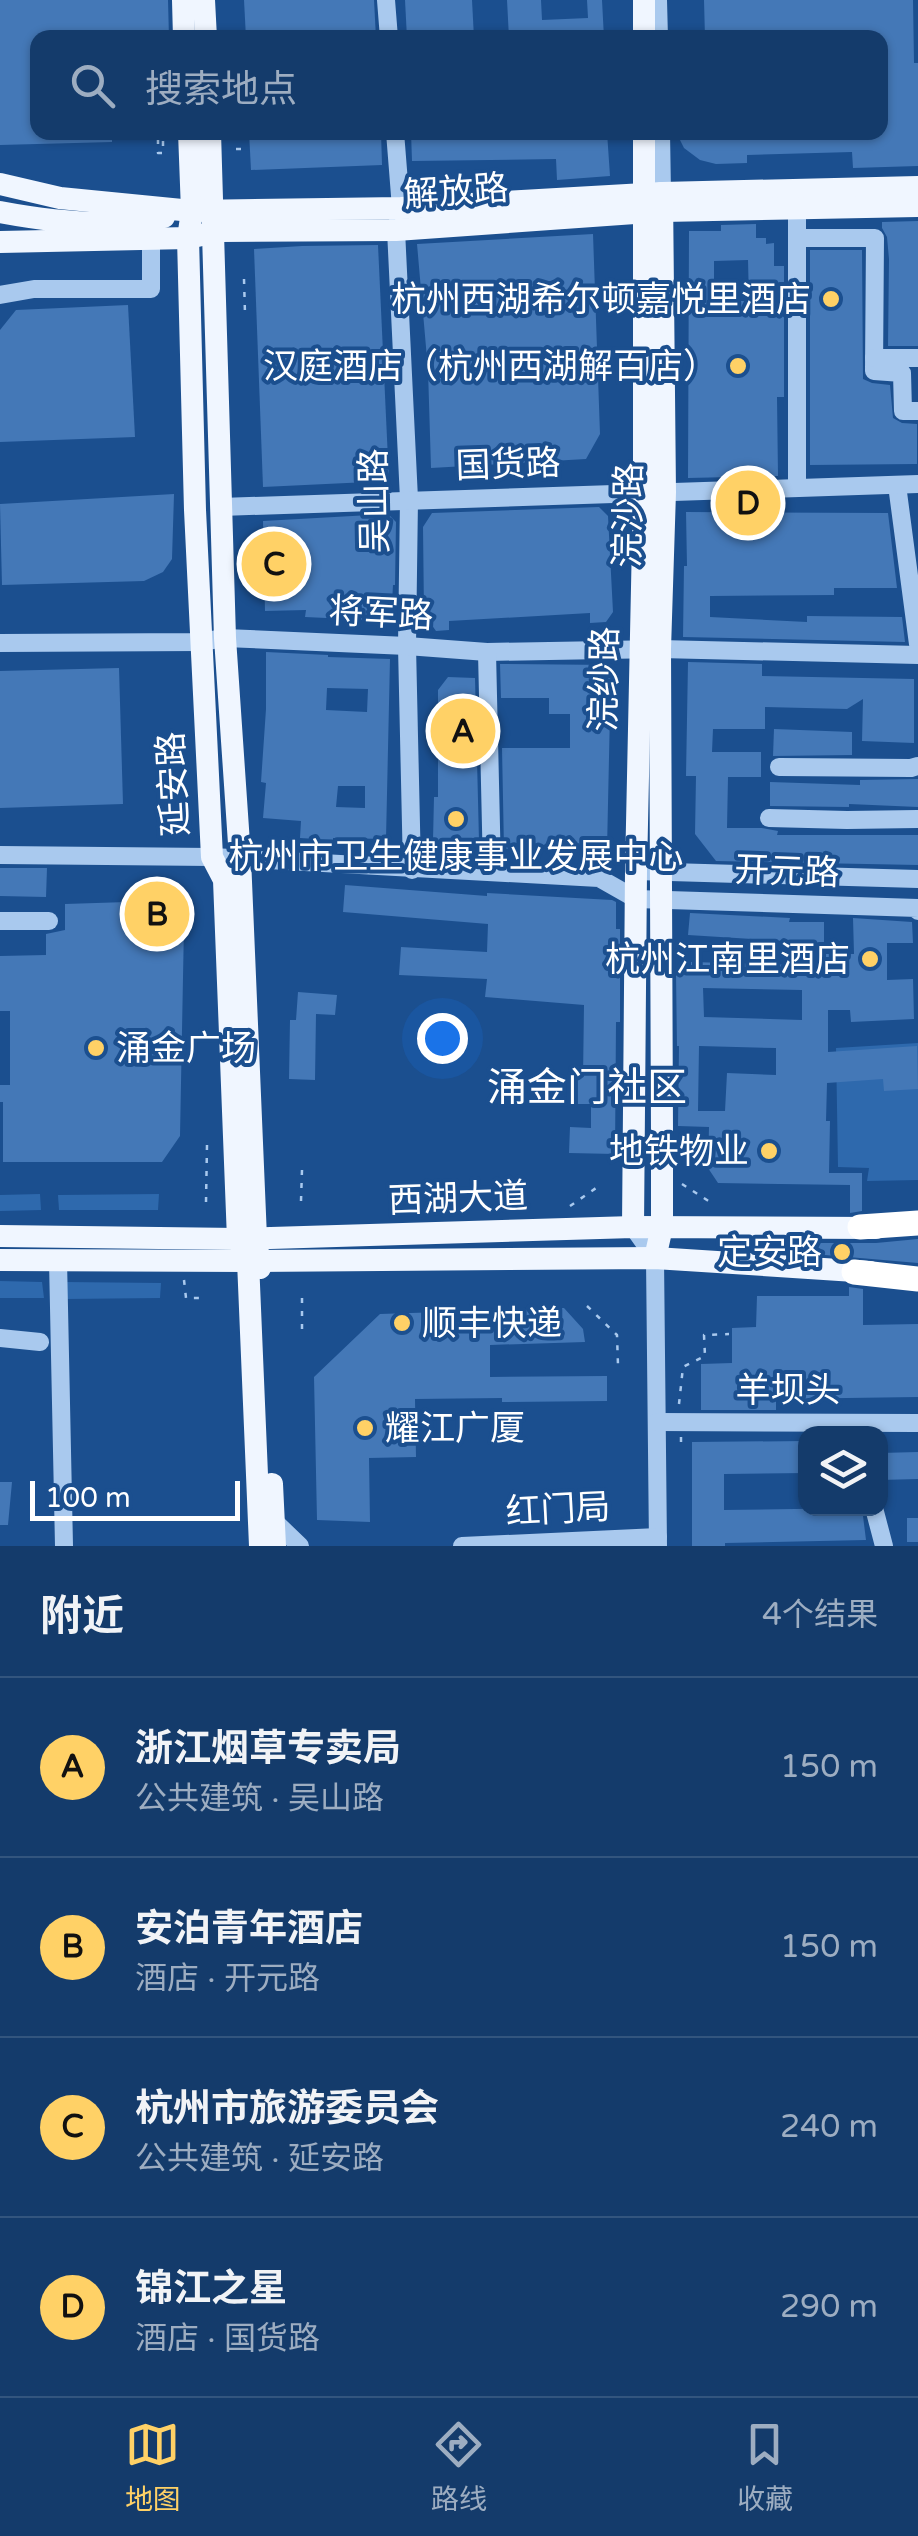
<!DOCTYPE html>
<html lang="zh">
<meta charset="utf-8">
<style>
:root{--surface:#143b6b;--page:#214673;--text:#f1f3f6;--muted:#9dadc1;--line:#33557e;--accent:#ffd166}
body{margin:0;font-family:"Varela Round","Noto Sans SC",sans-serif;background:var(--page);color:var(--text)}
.controls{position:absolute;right:30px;bottom:30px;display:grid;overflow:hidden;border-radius:20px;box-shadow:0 2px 8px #0004}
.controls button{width:90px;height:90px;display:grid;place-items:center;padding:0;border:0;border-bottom:2px solid var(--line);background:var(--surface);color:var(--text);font:50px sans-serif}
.scale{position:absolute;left:30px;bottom:25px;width:210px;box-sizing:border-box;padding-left:10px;border:5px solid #fff;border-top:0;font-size:28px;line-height:35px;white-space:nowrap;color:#fff;-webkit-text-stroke:8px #1b4f8f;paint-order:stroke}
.you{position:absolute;left:442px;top:1038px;width:35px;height:35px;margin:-25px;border:8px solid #fff;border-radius:50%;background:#1a73e8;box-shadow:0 0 0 15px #1a73e833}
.badge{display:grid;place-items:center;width:65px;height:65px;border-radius:50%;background:var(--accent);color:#111;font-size:32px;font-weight:700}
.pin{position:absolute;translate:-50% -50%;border:5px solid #fff;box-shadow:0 2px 10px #0006}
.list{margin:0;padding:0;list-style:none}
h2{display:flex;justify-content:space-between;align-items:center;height:130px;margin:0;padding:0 40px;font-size:42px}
h2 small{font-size:32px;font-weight:400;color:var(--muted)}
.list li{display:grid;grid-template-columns:65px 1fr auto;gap:30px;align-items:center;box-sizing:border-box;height:180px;padding:0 40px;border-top:2px solid var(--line)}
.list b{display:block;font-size:38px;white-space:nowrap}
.list p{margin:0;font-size:32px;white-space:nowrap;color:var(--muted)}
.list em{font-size:32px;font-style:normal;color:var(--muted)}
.icon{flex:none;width:55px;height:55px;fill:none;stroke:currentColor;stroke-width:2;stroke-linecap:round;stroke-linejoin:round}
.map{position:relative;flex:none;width:918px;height:1546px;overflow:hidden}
.search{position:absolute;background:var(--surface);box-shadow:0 2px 8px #0004;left:30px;right:30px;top:30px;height:110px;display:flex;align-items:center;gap:25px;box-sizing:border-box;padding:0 35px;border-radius:20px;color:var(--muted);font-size:38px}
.sheet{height:850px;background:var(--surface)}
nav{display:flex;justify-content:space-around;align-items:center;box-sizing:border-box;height:140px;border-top:2px solid var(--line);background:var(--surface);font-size:28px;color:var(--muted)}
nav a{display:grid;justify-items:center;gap:5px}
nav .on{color:var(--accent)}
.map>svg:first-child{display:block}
</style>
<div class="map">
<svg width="918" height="1546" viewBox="0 0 918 1546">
<rect width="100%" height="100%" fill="#1b4f8f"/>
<!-- green -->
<g fill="#2e69ad">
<polygon points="918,1043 918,1180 867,1181 869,1168 838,1167 836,1048"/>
<polygon points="40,1194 41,1210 0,1211 0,1195"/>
<polygon points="159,1194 158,1210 59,1210 58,1195"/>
<polygon points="0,1281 42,1282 44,1298 0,1298"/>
<polygon points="64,1282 161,1283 160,1298 65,1299"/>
</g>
<!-- building -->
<g fill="#4478b7" fill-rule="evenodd">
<polygon points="0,0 168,0 169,38 38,38 38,132 112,132 112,142 0,145"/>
<polygon points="244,0 374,0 376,38 246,38"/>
<polygon points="405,0 472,0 474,38 407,38"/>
<polygon points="507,0 541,0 542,20 588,18 587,0 602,0 604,38 509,38"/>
<polygon points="704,0 913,0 914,63 918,63 918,166 853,168 852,152 747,155 747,163 716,164 700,160 684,148 676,132 880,132 880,38 705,38"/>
<polygon points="249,132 381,132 382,165 251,170"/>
<polygon points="411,132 607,132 610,176 557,180 556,159 412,161"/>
<polygon points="918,221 918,346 888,346 889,259 887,237 882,228 882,222"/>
<path d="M 756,224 L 756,238 L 766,238 L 766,244 L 774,243 L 774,266 L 784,266 L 784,397 L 777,397 L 778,476 L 688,478 L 689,231 L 721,231 L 721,225 ZM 748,260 L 749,301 L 714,301 L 714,261 Z"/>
<polygon points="593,234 600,434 586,459 431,468 428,370 417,244"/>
<polygon points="378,245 389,481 263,487 254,249 302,246"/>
<polygon points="810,250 862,250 863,379 872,383 890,385 893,418 902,423 917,424 917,464 810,465"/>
<polygon points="128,305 135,437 0,442 0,330 16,310"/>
<polygon points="174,494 172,559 163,572 144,581 2,585 0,504"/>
<polygon points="599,507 608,516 613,612 606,622 590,623 590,613 449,621 449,630 436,631 424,614 423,527 432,513"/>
<polygon points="686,512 888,513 897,588 834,588 834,595 710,596 710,617 807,622 807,616 902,617 905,642 683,637 684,566 687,566"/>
<polygon points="388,514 396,522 395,585 393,585 391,621 305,617 306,610 265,611 263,521"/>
<path d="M 266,652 L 328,655 L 328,657 L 390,659 L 386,839 L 333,838 L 333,840 L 300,838 L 301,821 L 263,818 L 266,783 L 261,782 L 266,709 ZM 327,688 L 368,689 L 367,712 L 326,710 ZM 338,786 L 365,786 L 365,808 L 336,807 Z"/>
<polygon points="688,662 762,664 762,676 914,679 914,743 862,741 863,699 847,709 765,707 765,729 713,729 712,752 761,752 761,777 728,777 727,828 762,828 778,831 777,835 918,835 918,865 716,861 695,834 696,776 686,776"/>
<polygon points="500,664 611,665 607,850 504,849 502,748 570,748 570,714 549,714 549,698 501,698"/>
<polygon points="119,668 123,804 0,808 0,671"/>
<polygon points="448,677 475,678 479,841 433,840 434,797 438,797 438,690"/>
<polygon points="774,729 852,732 852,755 773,756"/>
<polygon points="918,779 918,807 849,804 849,807 770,806 770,782 860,785 860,780"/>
<polygon points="0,868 47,868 46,897 0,896"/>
<polygon points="345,885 487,896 487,893 612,900 616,902 616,929 620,929 620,1022 616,1022 615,1154 569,1153 570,1127 591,1128 591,1104 571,1104 571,1077 583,1077 584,1005 485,997 487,979 399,975 401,947 487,952 488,924 343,912"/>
<polygon points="158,901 184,925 180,1136 162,1162 3,1162 3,1102 0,1102 0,1085 10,1085 10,1011 0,1011 0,956 46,955 46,934 65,930 65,904"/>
<path d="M 690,913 L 790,918 L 789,922 L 824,922 L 824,954 L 854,954 L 853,918 L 912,922 L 913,943 L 887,943 L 887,980 L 913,979 L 914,1019 L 851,1022 L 850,1010 L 828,1010 L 828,1052 L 917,1046 L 918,1089 L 884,1091 L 883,1079 L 827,1083 L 826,1121 L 830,1121 L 829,1173 L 862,1173 L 862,1211 L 850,1213 L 850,1185 L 718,1183 L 708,1168 L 709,1127 L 678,1126 L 679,1046 L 677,1046 L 676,974 L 691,974 L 691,962 L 801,965 L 801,942 L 688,935 ZM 703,988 L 802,990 L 802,1020 L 704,1017 ZM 699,1046 L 776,1048 L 776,1075 L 727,1073 L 725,1111 L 698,1111 Z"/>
<polygon points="298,992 337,995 335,1015 316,1014 315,1080 289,1079 290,1020 296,1020"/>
<polygon points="918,1239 918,1263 767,1250 767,1243 876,1243"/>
<polygon points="849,1287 863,1289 863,1325 918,1324 918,1397 776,1399 776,1410 701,1410 701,1364 732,1363 732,1328 756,1327 757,1296 849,1296"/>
<polygon points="564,1308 583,1329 585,1342 490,1345 490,1377 607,1376 607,1401 502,1402 502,1398 415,1399 416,1457 369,1458 370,1522 317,1520 314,1377 380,1314"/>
<polygon points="806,1441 806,1473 724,1474 724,1510 862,1508 866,1540 725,1543 725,1546 692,1546 692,1442"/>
<polygon points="918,1452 918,1479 880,1480 880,1453"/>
<polygon points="0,1482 12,1482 8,1525 0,1525"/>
<rect x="907" y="1518" width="11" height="24"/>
</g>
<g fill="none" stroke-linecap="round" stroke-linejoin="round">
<!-- path -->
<g stroke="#a9c9ee" stroke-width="2.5" stroke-dasharray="5 8" stroke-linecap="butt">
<polyline points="158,139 158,153 163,153 163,132"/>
<polyline points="236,149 249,149"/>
<polyline points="244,279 245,314"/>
<polyline points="682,1184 710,1202"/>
<polyline points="301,1201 302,1170"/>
<polyline points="206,1202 207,1145"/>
<polyline points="570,1206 599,1186"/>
<polyline points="184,1280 186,1298 206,1298"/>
<polyline points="302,1298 302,1337"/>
<polyline points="587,1306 617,1335 618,1365"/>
<polyline points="679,1404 683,1367 705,1356 704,1335 729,1334"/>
<polyline points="681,1437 681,1445"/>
</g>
<!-- minor -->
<g stroke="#a9c9ee" stroke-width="18">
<polyline points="386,0 389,38"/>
<polyline points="658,0 659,38"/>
<polyline points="395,132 401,208 396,230 409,499 407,646 412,870"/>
<polyline points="661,132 662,193"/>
<polyline points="797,238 875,238 874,371 902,373 903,411 918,411"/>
<polyline points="0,295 34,289 151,289 151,239"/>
<polyline points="874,358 918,358"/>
<polyline points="897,485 918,644"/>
<polyline points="797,488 797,210"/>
<polyline points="221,507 918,484"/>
<polyline points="0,643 200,642 225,638 407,646 487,652 660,649 918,655"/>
<polyline points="487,652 492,871"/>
<polyline points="779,767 911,768 918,766"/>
<polyline points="769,818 847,820 918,819"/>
<polyline points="0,855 212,857 599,878 636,899 918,908 918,911"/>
<polyline points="636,871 918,879"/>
<polyline points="0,921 49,921"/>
<polyline points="633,1227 655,1258 658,1546"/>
<polyline points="58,1260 64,1546"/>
<polyline points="0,1338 40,1342"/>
<polyline points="657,1422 918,1423"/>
<polyline points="874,1508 884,1546"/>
<polyline points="274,1521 300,1546"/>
<polyline points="462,1546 658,1537"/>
</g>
<!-- major -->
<g stroke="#f0f6ff" stroke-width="22">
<polyline points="183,0 184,38"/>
<polyline points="204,0 206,38"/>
<polyline points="644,0 644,38"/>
<polyline points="189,132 192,211 188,238 195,510 212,857 224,880 238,1239 248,1261 260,1546"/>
<polyline points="210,132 225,638 240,858 256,1238 260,1268"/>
<polyline points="0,184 60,198 192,211 401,208 662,193 918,187"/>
<path d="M 0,212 C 53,222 111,228 164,217"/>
<polyline points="0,242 188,238 220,231 396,230 663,211 918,206"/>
<polyline points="633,1227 636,871 644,493 644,132"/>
<polyline points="0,1236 238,1239 633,1227 876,1228"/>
<polyline points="655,1258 662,1227 662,1132 660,649 665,492 662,193"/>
<polyline points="0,1260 248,1261 655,1258 870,1272"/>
<polyline points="272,1484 275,1546"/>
</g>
<!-- highway -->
<g stroke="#fff" stroke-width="25">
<polyline points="860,1227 918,1223"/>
<polyline points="854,1272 918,1279"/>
</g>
</g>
<!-- markers -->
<g fill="#ffd166" stroke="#1b4f8f" stroke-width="4">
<circle cx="831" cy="299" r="10"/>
<circle cx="738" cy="366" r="10"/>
<circle cx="456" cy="819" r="10"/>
<circle cx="870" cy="959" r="10"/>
<circle cx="96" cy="1048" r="10"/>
<circle cx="769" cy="1151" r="10"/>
<circle cx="842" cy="1252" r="10"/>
<circle cx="402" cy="1323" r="10"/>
<circle cx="365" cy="1428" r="10"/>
</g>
<g text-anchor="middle" stroke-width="8" stroke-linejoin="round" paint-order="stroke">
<!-- street labels -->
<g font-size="35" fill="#fff" stroke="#1b4f8f">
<text transform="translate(456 191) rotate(-4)" y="12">解放路</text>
<text transform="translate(508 464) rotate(-2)" y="12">国货路</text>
<text transform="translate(374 501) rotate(-91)" y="12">吴山路</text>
<text transform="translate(628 515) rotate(-89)" y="12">浣沙路</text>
<text transform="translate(381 613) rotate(3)" y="12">将军路</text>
<text transform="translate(604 679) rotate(-89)" y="12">浣纱路</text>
<text transform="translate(173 784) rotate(-93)" y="12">延安路</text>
<text transform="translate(787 871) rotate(2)" y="12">开元路</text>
<text transform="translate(458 1198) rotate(-2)" y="12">西湖大道</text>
<text x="788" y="1402">羊坝头</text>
<text transform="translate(558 1509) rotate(-3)" y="12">红门局</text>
</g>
<!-- poi labels -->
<g font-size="35" fill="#fff" stroke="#1b4f8f" text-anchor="end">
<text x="811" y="311">杭州西湖希尔顿嘉悦里酒店</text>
<text x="718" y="378">汉庭酒店（杭州西湖解百店）</text>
<text x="456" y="868" text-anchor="middle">杭州市卫生健康事业发展中心</text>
<text x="850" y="971">杭州江南里酒店</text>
<text x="116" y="1060" text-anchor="start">涌金广场</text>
<text x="749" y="1163">地铁物业</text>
<text x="822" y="1264">定安路</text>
<text x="422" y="1335" text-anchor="start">顺丰快递</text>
<text x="385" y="1440" text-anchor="start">耀江广厦</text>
</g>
<!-- quarter labels -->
<g font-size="40" fill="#fff" stroke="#1b4f8f">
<text x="587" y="1101">涌金门社区</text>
</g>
</g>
</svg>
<div class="controls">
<button><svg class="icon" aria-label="layers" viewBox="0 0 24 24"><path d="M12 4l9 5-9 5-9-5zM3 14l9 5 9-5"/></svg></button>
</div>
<div class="scale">100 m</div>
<div class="you"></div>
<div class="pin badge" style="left:463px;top:731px">A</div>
<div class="pin badge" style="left:157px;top:914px">B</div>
<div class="pin badge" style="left:274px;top:564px">C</div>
<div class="pin badge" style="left:748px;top:503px">D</div>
<div class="search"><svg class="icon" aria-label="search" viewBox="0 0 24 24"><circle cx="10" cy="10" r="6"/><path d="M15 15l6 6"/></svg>搜索地点</div>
</div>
<section class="sheet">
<h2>附近<small>4个结果</small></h2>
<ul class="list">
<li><span class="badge">A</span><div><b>浙江烟草专卖局</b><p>公共建筑 · 吴山路</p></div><em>150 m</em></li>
<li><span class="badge">B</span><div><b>安泊青年酒店</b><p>酒店 · 开元路</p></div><em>150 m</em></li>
<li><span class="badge">C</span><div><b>杭州市旅游委员会</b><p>公共建筑 · 延安路</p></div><em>240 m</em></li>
<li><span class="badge">D</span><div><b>锦江之星</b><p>酒店 · 国货路</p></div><em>290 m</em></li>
</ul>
</section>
<nav>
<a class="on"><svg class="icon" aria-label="map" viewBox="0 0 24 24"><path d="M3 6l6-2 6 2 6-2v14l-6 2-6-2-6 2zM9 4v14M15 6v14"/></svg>地图</a>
<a><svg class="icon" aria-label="directions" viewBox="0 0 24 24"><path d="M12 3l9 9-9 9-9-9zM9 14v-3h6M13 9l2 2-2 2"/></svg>路线</a>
<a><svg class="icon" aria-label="saved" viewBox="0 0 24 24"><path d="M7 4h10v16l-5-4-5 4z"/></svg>收藏</a>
</nav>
